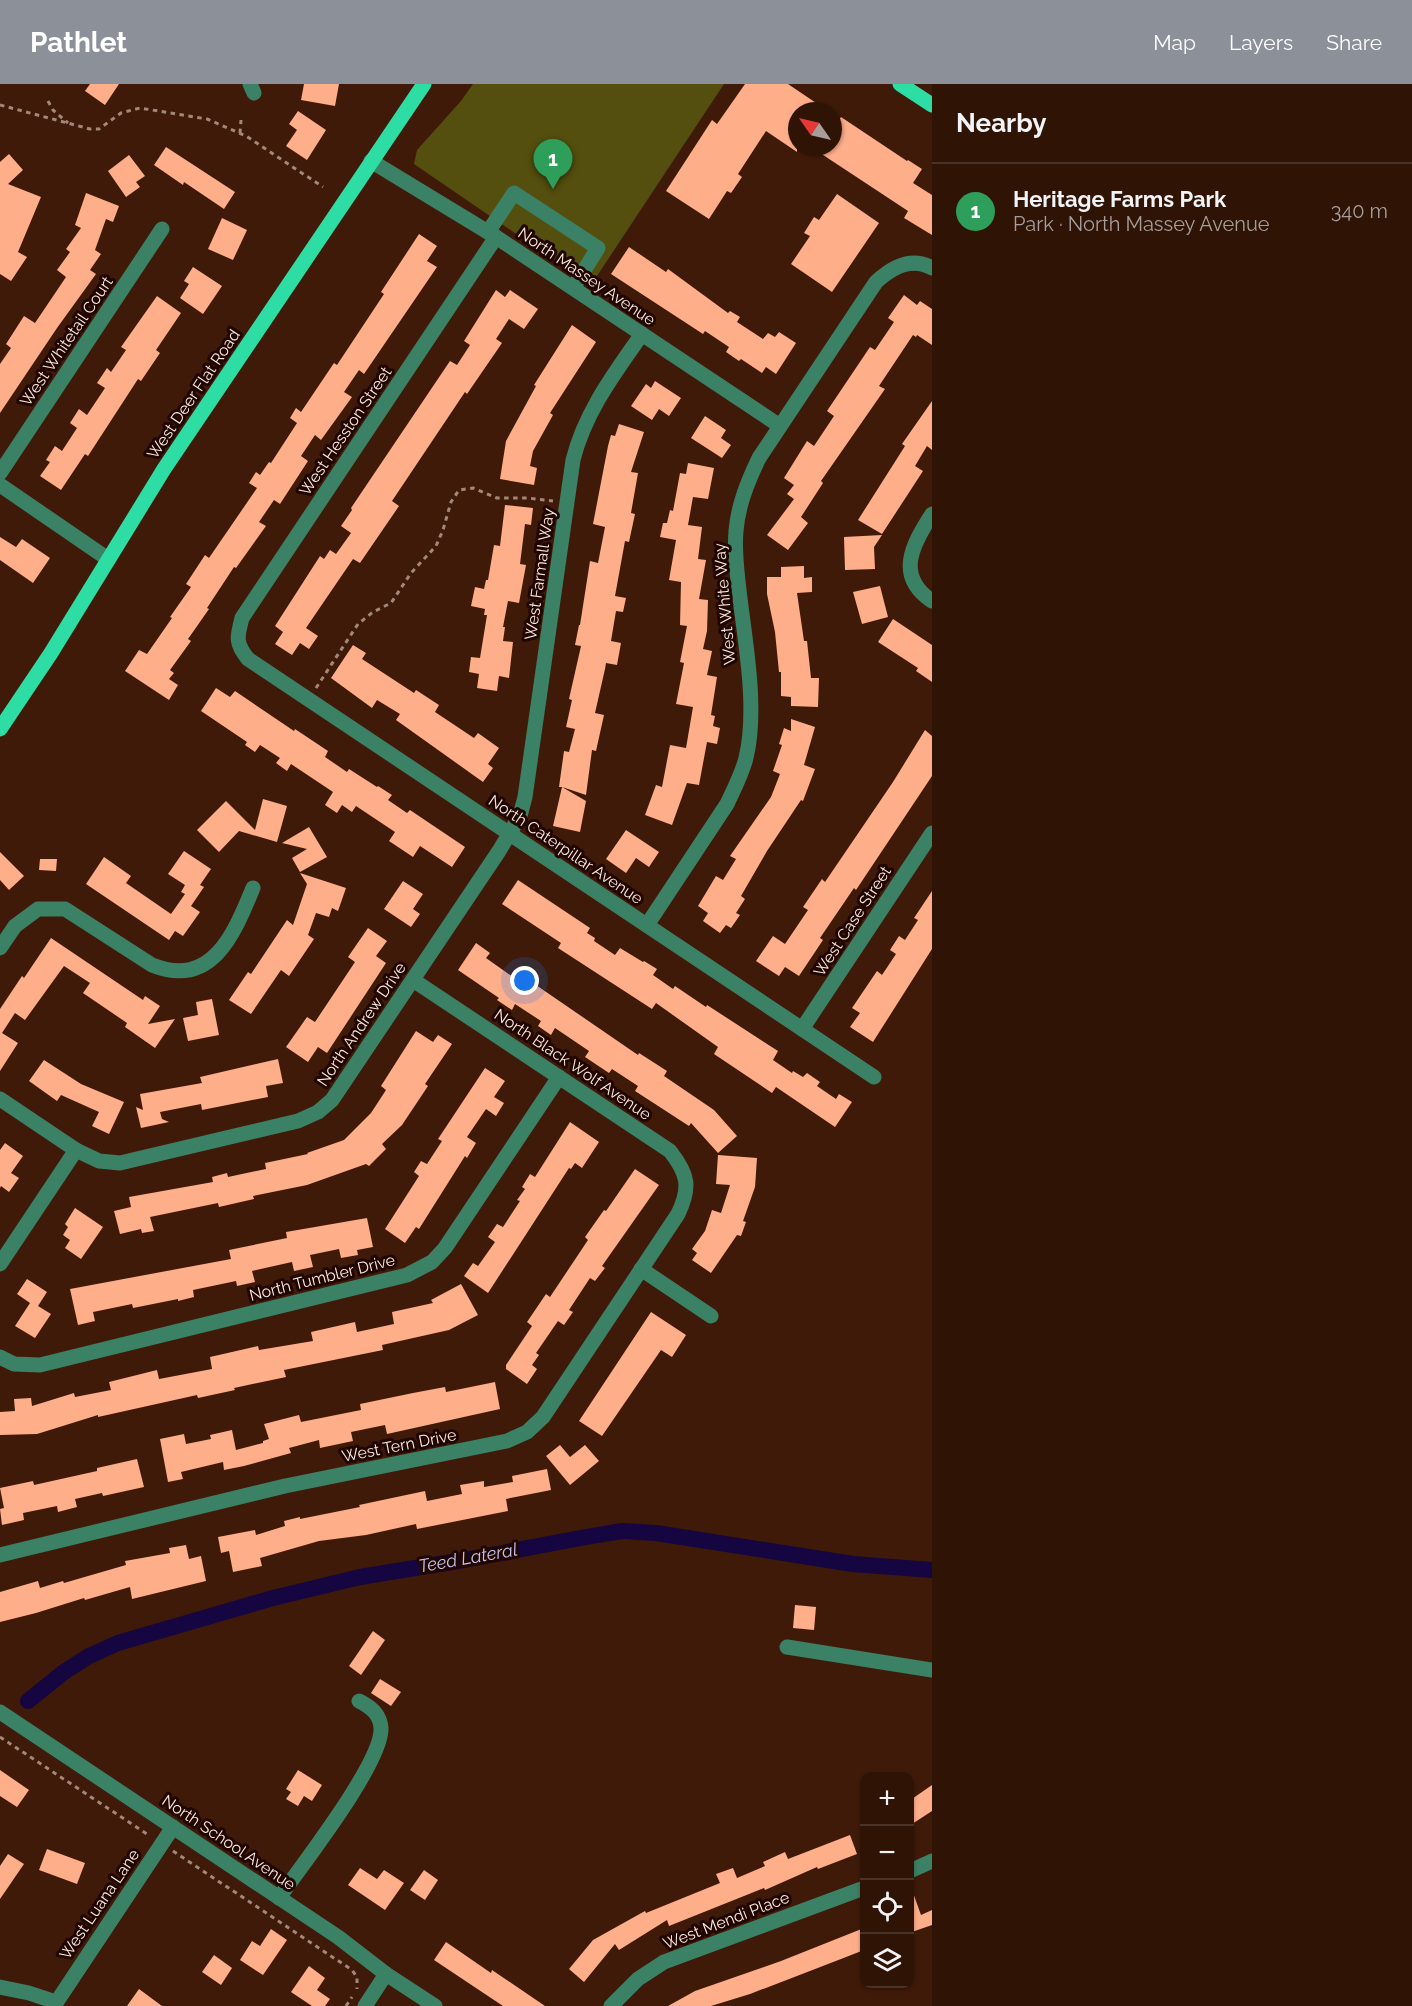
<!DOCTYPE html>
<meta charset="utf-8">
<style>
:root{--surface:#2f1406;--page:#371d10;--text:#f1f3f6;--muted:#a79e9b;--line:#4a3328;--accent:#8c9099}
body{margin:0;font-family:Raleway,sans-serif;background:var(--page);color:var(--text)}
.controls{position:absolute;right:18px;bottom:18px;display:grid;overflow:hidden;border-radius:12px;box-shadow:0 2px 4px #0004}
.controls button{width:54px;height:54px;display:grid;place-items:center;padding:0;border:0;border-bottom:2px solid var(--line);background:var(--surface);color:var(--text);font:30px sans-serif}
.compass{position:absolute;left:788px;top:18px;width:54px;height:54px;border-radius:50%;background:var(--surface);box-shadow:0 2px 4px #0004;rotate:304deg}
.you{position:absolute;left:525px;top:897px;width:21px;height:21px;margin:-15px;border:4px solid #fff;border-radius:50%;background:#1a73e8;box-shadow:0 0 0 9px #1a73e833}
.badge{display:grid;place-items:center;width:39px;height:39px;border-radius:50%;background:var(--accent);color:#fff;font-size:20px;font-weight:700}
.pin{position:absolute;translate:-50% -50px;filter:drop-shadow(0 2px 3px #0008)}
.pin::after{content:'';position:absolute;top:32px;width:21px;height:18px;background:inherit;clip-path:polygon(0 0,100% 0,50% 100%)}
.list{margin:0;padding:0;list-style:none}
h2{display:flex;justify-content:space-between;align-items:center;height:78px;margin:0;padding:0 24px;font-size:26px}
h2 small{font-size:20px;font-weight:400;color:var(--muted)}
.list li{display:grid;grid-template-columns:39px 1fr auto;gap:18px;align-items:center;box-sizing:border-box;height:96px;padding:0 24px;border-top:2px solid var(--line)}
.list b{display:block;font-size:22px;white-space:nowrap}
.list p{margin:0;font-size:20px;white-space:nowrap;color:var(--muted)}
.list em{font-size:20px;font-style:normal;color:var(--muted)}
.icon{flex:none;width:33px;height:33px;fill:none;stroke:currentColor;stroke-width:2;stroke-linecap:round;stroke-linejoin:round}
.map{position:relative;flex:none;width:932px;height:1922px;overflow:hidden}
header{display:flex;align-items:center;gap:36px;box-sizing:border-box;height:84px;padding:0 30px;background:var(--accent);color:#fff}
header strong{font-size:28px}
nav{display:flex;gap:33px;margin-inline-start:auto;font-size:21px}
main{display:flex}
aside{flex:1;background:var(--surface)}
.map>svg:first-child{display:block}
</style>
<header>
<strong>Pathlet</strong>
<nav><a>Map</a><a>Layers</a><a>Share</a></nav>
</header>
<main>
<div class="map">
<svg width="932" height="1922" viewBox="0 0 932 1922">
<rect width="100%" height="100%" fill="#3f1a08"/>
<!-- green -->
<polygon fill="#544f0e" points="473,0 724,0 591,201 414,80 417,66 461,17"/>
<g fill="none" stroke-linecap="round" stroke-linejoin="round">
<!-- canal -->
<polyline stroke="#150540" stroke-width="16" points="28,1617 64,1588 89,1572 118,1559 273,1514 360,1493 464,1476 586,1453 622,1447 656,1449 853,1480 932,1486"/>
</g>
<!-- building -->
<g fill="#ffae8a">
<polygon points="90,0 119,0 105,21 85,7"/>
<polygon points="304,0 339,0 335,22 301,16"/>
<polygon points="745,0 788,0 828,27 797,27 797,68 766,47 738,90 742,93 731,109 727,107 709,135 666,107 712,36 717,40"/>
<polygon points="298,27 326,46 307,76 286,62 297,46 289,40"/>
<polygon points="841,33 907,77 908,76 922,85 913,99 932,111 932,151 904,134 908,127 811,63 833,63 833,44"/>
<polygon points="166,63 235,108 224,125 184,98 183,101 154,81"/>
<polygon points="9,70 23,86 8,100 41,113 18,168 27,173 11,197 0,190 0,78"/>
<polygon points="129,71 145,92 136,98 140,103 126,113 108,87"/>
<polygon points="86,109 119,122 113,138 106,135 95,166 101,170 90,186 96,190 57,244 0,329 0,280 11,264 6,260 24,232 35,239 66,193 57,186 70,168 66,165 81,144 75,141"/>
<polygon points="837,110 879,139 832,208 791,180 810,152 804,149 814,133 819,136"/>
<polygon points="222,134 247,146 233,176 208,165"/>
<polygon points="419,150 437,162 427,177 437,183 364,290 359,286 344,308 352,313 321,356 315,351 301,372 308,377 280,420 274,416 259,438 266,442 236,484 234,483 207,524 209,525 188,555 191,557 170,586 174,589 169,595 178,601 169,616 125,587 139,566 147,570 172,534 170,533 191,503 186,500 205,471 209,474 257,404 249,399 256,388 260,391 269,378 271,379 297,339 290,334 296,324 301,328 334,279 337,281 384,210 381,208"/>
<polygon points="629,163 666,188 668,185 728,229 730,227 740,233 737,238 763,255 768,249 775,253 779,248 796,259 776,290 766,283 762,289 741,275 739,277 726,268 729,263 705,247 703,250 611,190"/>
<polygon points="193,183 222,202 203,230 180,214 189,200 184,197"/>
<polygon points="496,206 505,213 510,206 538,225 524,245 509,235 496,255 502,259 467,310 465,308 392,417 399,422 360,479 353,475 306,544 318,552 309,565 300,559 292,571 275,560 283,548 275,542 320,472 324,475 330,466 336,470 351,449 341,442 352,426 351,424 450,277 457,281 470,261 464,257"/>
<polygon points="904,211 917,221 920,217 932,225 932,261 917,251 916,253 913,251 879,302 885,305 821,397 823,399 801,433 808,439 788,466 767,451 794,415 787,410 794,401 784,394 807,357 814,362 834,332 827,327 870,263 875,266 894,238 888,234"/>
<polygon points="157,212 181,229 156,266 160,269 141,297 138,295 88,372 85,370 61,406 40,392 50,378 46,376 55,362 62,367 77,344 70,339 79,325 87,331 105,304 97,299 107,284 111,288 126,266 121,263"/>
<polygon points="572,241 596,258 550,329 553,331 533,367 530,382 537,384 534,401 500,395 506,357 536,302 534,301"/>
<polygon points="655,297 681,314 669,332 659,325 652,336 631,322 646,300 651,304"/>
<polygon points="932,317 932,366 927,362 915,382 923,387 882,450 858,436 905,362 902,360"/>
<polygon points="705,332 726,346 721,354 731,361 722,374 691,354"/>
<polygon points="619,340 644,348 631,388 638,389 631,429 635,430 629,458 625,457 615,512 626,514 623,528 616,527 611,557 621,559 617,581 606,579 605,585 595,629 604,631 596,667 592,666 586,711 562,703 586,717 580,748 553,742 562,703 559,703 564,667 569,668 575,645 566,643 572,616 569,615 581,562 575,561 579,541 580,541 590,477 598,479 605,443 593,440 608,362 611,351 615,352"/>
<polygon points="688,379 714,384 708,415 693,413 688,441 702,443 698,475 706,476 699,515 708,516 707,547 703,565 712,567 707,591 717,593 711,631 715,632 713,642 720,644 717,660 707,658 699,701 687,699 672,741 645,731 656,701 662,703 670,661 686,664 693,623 676,620 684,579 680,578 687,542 680,541 681,498 669,496 676,456 660,453 663,439 667,439 670,426 673,427 680,389 686,390"/>
<polygon points="505,421 533,424 531,441 525,440 520,480 526,481 519,519 508,517 503,543 505,543 503,557 513,558 509,594 499,592 497,607 477,604 479,590 469,588 471,573 480,574 487,531 484,531 485,525 471,522 475,503 484,505 486,496 488,496 494,461 500,462"/>
<polygon points="882,451 874,463 875,485 845,486 844,453"/>
<polygon points="0,453 16,463 22,455 50,474 33,499 0,476"/>
<polygon points="804,482 804,494 812,493 812,508 797,509 804,557 807,557 811,594 819,594 818,623 791,622 791,613 781,612 781,588 779,588 775,548 767,510 767,493 781,493 781,483"/>
<polygon points="880,502 888,533 862,540 853,508"/>
<polygon points="893,535 932,561 932,598 916,587 918,584 878,558"/>
<polygon points="353,561 366,569 362,575 414,609 416,606 439,621 435,628 474,654 478,649 499,664 488,680 493,684 483,698 396,636 400,630 377,616 372,624 331,594"/>
<polygon points="216,604 230,613 235,607 294,647 295,645 328,667 325,673 347,688 349,685 377,703 378,702 392,711 388,716 407,729 410,726 465,763 452,783 420,762 413,773 389,757 395,748 356,722 352,728 342,721 337,729 325,721 333,708 291,680 287,687 276,679 280,674 260,661 255,668 245,661 247,658 201,627"/>
<polygon points="791,635 815,643 804,681 815,685 803,717 801,716 767,767 741,812 745,815 736,829 740,831 731,844 726,841 720,849 703,837 708,829 698,822 716,792 723,796 736,775 730,772 771,713 780,690 773,687 782,661 779,660 784,644 791,647"/>
<polygon points="925,646 932,652 932,692 856,806 854,804 820,854 823,856 799,892 785,883 779,892 756,877 773,852 785,860 808,826 803,823 822,795 825,798 893,698"/>
<polygon points="263,715 287,722 277,758 239,747 219,768 197,746 226,717 255,746"/>
<polygon points="309,743 327,773 300,788 292,774 307,765 282,759"/>
<polygon points="626,746 659,768 649,783 636,774 626,789 606,775"/>
<polygon points="184,767 211,785 200,801 204,803 191,822 200,828 183,852 175,847 169,856 86,800 104,773 131,792 126,799 171,830 185,810 181,808 185,801 168,790"/>
<polygon points="0,768 24,792 9,806 0,796"/>
<polygon points="40,775 57,775 56,787 39,786"/>
<polygon points="300,789 346,804 338,827 332,824 329,833 316,829 308,851 314,855 289,892 281,886 251,930 229,916 248,888 251,890 287,836 293,841 307,800"/>
<polygon points="518,796 590,844 587,849 595,854 594,857 615,871 620,864 643,878 644,877 657,885 653,891 673,905 675,902 706,923 707,921 778,967 773,976 792,989 793,987 803,993 807,989 820,998 817,1002 836,1015 839,1010 852,1018 835,1043 776,1003 772,1009 714,970 718,963 656,919 652,925 558,864 561,859 502,820"/>
<polygon points="403,797 423,810 413,825 420,830 411,843 384,825"/>
<polygon points="932,807 932,865 873,958 850,943 860,929 852,924 877,887 882,891 896,870 890,866 899,852 905,856 918,836 914,834"/>
<polygon points="368,844 387,857 376,872 386,879 327,969 318,963 308,978 286,963 307,933 315,938 355,878 348,873"/>
<polygon points="51,854 143,916 145,912 160,922 148,940 175,935 155,964 125,943 127,939 83,909 90,899 64,882 25,936 15,929 2,949 18,959 0,987 0,925 22,892 24,894"/>
<polygon points="476,859 490,869 486,874 513,893 514,891 534,905 536,901 638,971 639,969 667,987 664,992 714,1026 737,1052 718,1069 691,1039 689,1042 635,1007 638,1002 612,985 609,989 585,973 589,967 555,944 551,951 538,942 541,937 515,920 512,926 497,916 499,914 458,886"/>
<polygon points="212,915 219,951 188,957 183,934 198,931 196,918"/>
<polygon points="416,947 433,958 438,951 452,960 425,1000 428,1002 402,1041 382,1060 386,1065 369,1082 366,1080 307,1101 253,1112 254,1115 219,1123 218,1119 150,1133 154,1147 142,1149 141,1145 120,1150 114,1127 131,1123 129,1113 213,1098 212,1093 227,1089 228,1093 266,1085 265,1079 308,1070 307,1069 344,1056 371,1029 386,1006 381,1002"/>
<polygon points="278,975 283,999 266,1002 268,1013 202,1026 201,1020 160,1028 162,1035 169,1038 141,1044 136,1023 143,1026 140,1010 202,999 200,993"/>
<polygon points="44,976 81,1000 124,1018 109,1050 92,1042 99,1028 61,1011 57,1017 29,997"/>
<polygon points="485,984 505,997 494,1013 504,1019 496,1032 486,1025 467,1053 476,1059 467,1074 465,1072 419,1145 416,1143 405,1159 385,1145 419,1092 414,1088 421,1077 427,1080 442,1057 438,1055"/>
<polygon points="570,1038 599,1058 582,1084 575,1079 571,1085 569,1084 488,1209 464,1192 473,1179 478,1182 495,1158 488,1153 497,1140 503,1143 520,1117 517,1116 525,1105 522,1103 530,1090 535,1093"/>
<polygon points="5,1059 23,1072 11,1089 19,1094 9,1108 1,1102 0,1104 0,1066"/>
<polygon points="718,1071 757,1074 755,1103 743,1137 746,1138 741,1152 737,1151 711,1189 692,1176 697,1169 692,1165 705,1147 712,1126 721,1129 730,1101 716,1100"/>
<polygon points="635,1085 659,1101 602,1182 605,1184 595,1197 590,1194 569,1226 573,1228 564,1241 558,1237 536,1269 539,1271 532,1281 537,1285 527,1300 506,1285 506,1281 532,1242 527,1238 546,1210 550,1213 588,1156 585,1153 604,1126 606,1127"/>
<polygon points="75,1124 103,1143 81,1175 65,1164 70,1156 63,1151 68,1143 65,1140"/>
<polygon points="367,1134 373,1163 357,1166 358,1171 341,1174 339,1165 310,1171 313,1183 294,1187 292,1178 252,1187 255,1198 237,1202 236,1197 193,1206 194,1213 178,1217 178,1215 133,1224 132,1220 93,1228 95,1237 78,1241 70,1205 231,1175 229,1166 287,1154 286,1148"/>
<polygon points="27,1195 47,1208 38,1222 51,1230 35,1254 15,1242 30,1219 17,1210"/>
<polygon points="461,1200 478,1231 449,1246 382,1261 383,1266 284,1286 286,1293 234,1304 235,1306 198,1314 197,1311 98,1333 98,1331 37,1350 0,1351 0,1328 15,1327 14,1315 31,1314 32,1322 74,1309 75,1313 111,1306 109,1298 157,1286 159,1295 212,1285 210,1273 258,1262 259,1266 313,1257 311,1248 355,1238 357,1248 394,1240 392,1228 433,1219 431,1216"/>
<polygon points="651,1228 686,1251 672,1273 661,1266 602,1352 579,1337"/>
<polygon points="495,1298 500,1325 387,1350 385,1341 351,1348 353,1357 320,1364 319,1356 289,1364 291,1369 244,1382 224,1386 223,1378 181,1388 183,1395 168,1398 160,1355 184,1350 186,1360 211,1355 210,1351 232,1346 236,1366 263,1359 263,1357 269,1355 264,1340 299,1331 301,1338 361,1326 360,1320 413,1309 445,1303 446,1308"/>
<polygon points="560,1361 570,1373 585,1361 599,1377 570,1401 546,1372"/>
<polygon points="137,1375 144,1403 103,1412 102,1409 75,1415 77,1423 58,1428 57,1422 23,1429 24,1436 2,1441 0,1425 4,1424 0,1404 33,1397 34,1401 97,1387 97,1384"/>
<polygon points="547,1385 551,1406 506,1415 508,1427 417,1445 416,1440 366,1451 319,1457 260,1474 262,1482 233,1488 229,1467 221,1469 218,1453 255,1446 256,1451 285,1442 284,1437 300,1433 300,1435 360,1423 359,1421 425,1407 427,1417 462,1410 460,1401 484,1397 484,1403 513,1398 512,1392"/>
<polygon points="186,1461 189,1475 201,1472 206,1497 132,1515 130,1503 85,1516 84,1514 36,1529 0,1538 0,1508 38,1497 40,1504 63,1497 64,1499 126,1481 125,1477 170,1469 169,1464"/>
<polygon points="795,1521 816,1523 814,1546 793,1544"/>
<polygon points="373,1547 385,1556 361,1591 349,1582"/>
<polygon points="380,1595 401,1608 391,1622 371,1609"/>
<polygon points="0,1686 29,1706 17,1723 0,1712"/>
<polygon points="298,1686 322,1701 312,1717 304,1712 298,1722 286,1715 291,1708 286,1705"/>
<polygon points="932,1701 932,1727 909,1742 909,1717"/>
<polygon points="850,1751 857,1770 818,1785 817,1783 765,1806 764,1804 669,1842 667,1836 619,1866 615,1860 584,1898 569,1885 593,1856 645,1827 646,1829 720,1799 716,1790 733,1784 737,1794 765,1782 763,1778 785,1768 788,1775"/>
<polygon points="47,1765 85,1779 77,1800 39,1786"/>
<polygon points="8,1770 24,1780 0,1815 0,1782"/>
<polygon points="360,1784 377,1795 384,1786 404,1799 385,1826 348,1801"/>
<polygon points="424,1786 438,1796 425,1816 410,1806"/>
<polygon points="911,1803 921,1831 932,1826 932,1841 909,1849 909,1804"/>
<polygon points="864,1844 864,1866 841,1875 750,1910 711,1922 668,1922 695,1907 781,1877"/>
<polygon points="271,1845 287,1856 263,1891 240,1876 252,1857 260,1862"/>
<polygon points="446,1858 491,1889 492,1886 545,1922 503,1922 434,1876"/>
<polygon points="214,1871 232,1884 221,1901 202,1888"/>
<polygon points="309,1882 325,1894 317,1906 330,1915 325,1922 312,1922 291,1908"/>
<polygon points="139,1905 162,1922 127,1922"/>
</g>
<g fill="none" stroke-linecap="round" stroke-linejoin="round">
<!-- path -->
<g stroke="#a2887b" stroke-width="3" stroke-dasharray="4.5 4.5" stroke-linecap="butt">
<polyline points="48,17 53,26 68,39"/>
<polyline points="0,21 90,45 99,45 121,29 140,24 207,35 246,52 323,103"/>
<polyline points="240,49 241,36"/>
<polyline points="316,604 358,540 373,528 391,519 411,489 436,462 443,446 451,418 459,406 473,404 497,414 528,414 553,417"/>
<polyline points="0,1653 150,1752"/>
<polyline points="173,1767 352,1886 357,1893 357,1905"/>
<polyline points="346,1922 352,1913"/>
</g>
<!-- minor -->
<g stroke="#3b8165" stroke-width="15">
<polyline points="250,0 254,9"/>
<polyline points="371,77 496,153 780,342"/>
<polyline points="488,148 514,109 598,164 573,204"/>
<path d="M 496,153 L 242,534 C 237,553 235,559 248,575 L 874,993"/>
<polyline points="0,389 162,145"/>
<polyline points="0,401 108,475"/>
<path d="M 932,430 C 912,461 895,492 932,517"/>
<path d="M 647,841 L 727,720 C 734,705 742,690 746,674 C 758,624 745,558 739,506 C 737,487 734,467 736,447 C 738,421 748,397 759,374 L 876,198 C 891,184 911,172 932,184"/>
<path d="M 0,864 L 15,842 L 38,825 L 65,825 L 152,881 C 212,905 234,850 253,804"/>
<polyline points="802,945 932,749"/>
<path d="M 0,1015 L 76,1066 L 99,1077 L 120,1079 L 298,1037 L 318,1028 L 332,1016 L 499,767 L 520,732 L 525,713 L 573,376 C 585,328 614,290 642,250"/>
<polyline points="0,1180 76,1066"/>
<polyline points="641,1185 711,1232"/>
<polyline points="0,1273 14,1280 40,1281 407,1191 432,1178 445,1164 559,993"/>
<path d="M 0,1471 L 285,1402 L 507,1357 L 527,1348 L 543,1333 L 678,1130 C 691,1103 688,1090 670,1067 L 413,896"/>
<polyline points="787,1563 932,1586"/>
<polyline points="0,1628 338,1853 386,1890 435,1922"/>
<polyline points="910,1787 932,1777"/>
<path d="M 279,1814 C 301,1782 383,1678 381,1644 C 380,1630 371,1623 359,1617"/>
<polyline points="0,1903 29,1909 56,1918"/>
<polyline points="54,1922 173,1743"/>
<polyline points="365,1922 386,1890"/>
<polyline points="611,1922 638,1895 664,1878 864,1804"/>
</g>
<!-- major -->
<g stroke="#2ddda4" stroke-width="15">
<polyline points="900,0 932,21"/>
<polyline points="0,645 51,569 164,385 424,0"/>
</g>
</g>
<g text-anchor="middle" stroke-width="6" stroke-linejoin="round" paint-order="stroke">
<!-- street labels -->
<g font-size="16" fill="#fae9e1" stroke="#210600">
<text transform="translate(587 192) rotate(34)" y="6">North Massey Avenue</text>
<text transform="translate(66 257) rotate(-56)" y="6">West Whitetail Court</text>
<text transform="translate(193 310) rotate(-56)" y="6">West Deer Flat Road</text>
<text transform="translate(345 347) rotate(-56)" y="6">West Hesston Street</text>
<text transform="translate(539 490) rotate(-82)" y="6">West Farmall Way</text>
<text transform="translate(724 520) rotate(-95)" y="6">West White Way</text>
<text transform="translate(566 765) rotate(34)" y="6">North Caterpillar Avenue</text>
<text transform="translate(852 837) rotate(-57)" y="6">West Case Street</text>
<text transform="translate(361 940) rotate(-56)" y="6">North Andrew Drive</text>
<text transform="translate(573 980) rotate(34)" y="6">North Black Wolf Avenue</text>
<text transform="translate(322 1193) rotate(-14)" y="6">North Tumbler Drive</text>
<text transform="translate(399 1361) rotate(-11)" y="6">West Tern Drive</text>
<text transform="translate(229 1758) rotate(34)" y="6">North School Avenue</text>
<text transform="translate(99 1820) rotate(-56)" y="6">West Luana Lane</text>
<text transform="translate(726 1836) rotate(-21)" y="6">West Mendi Place</text>
</g>
<!-- water labels -->
<g font-size="18" font-style="italic" fill="#c2c2ef" stroke="#210600">
<text transform="translate(468 1474) rotate(-10)" y="6">Teed Lateral</text>
</g>
</g>
</svg>
<div class="controls">
<button>+</button>
<button>−</button>
<button><svg class="icon" aria-label="locate" viewBox="0 0 24 24"><circle cx="12" cy="12" r="6"/><path d="M12 2v4M12 18v4M2 12h4M18 12h4"/></svg></button>
<button><svg class="icon" aria-label="layers" viewBox="0 0 24 24"><path d="M12 4l9 5-9 5-9-5zM3 14l9 5 9-5"/></svg></button>
</div>
<svg class="compass" viewBox="-18 -18 36 36"><path d="M0-13l5 13h-10z" fill="#e53935"/><path d="M0 13l5-13h-10z" fill="#a79e9b"/></svg>
<div class="you"></div>
<div class="pin badge" style="left:553px;top:105px;background:#2e9e5b">1</div>
</div>
<aside>
<h2>Nearby<small></small></h2>
<ul class="list">
<li><span class="badge" style="background:#2e9e5b">1</span><div><b>Heritage Farms Park</b><p>Park · North Massey Avenue</p></div><em>340 m</em></li>
</ul>
</aside>
</main>
